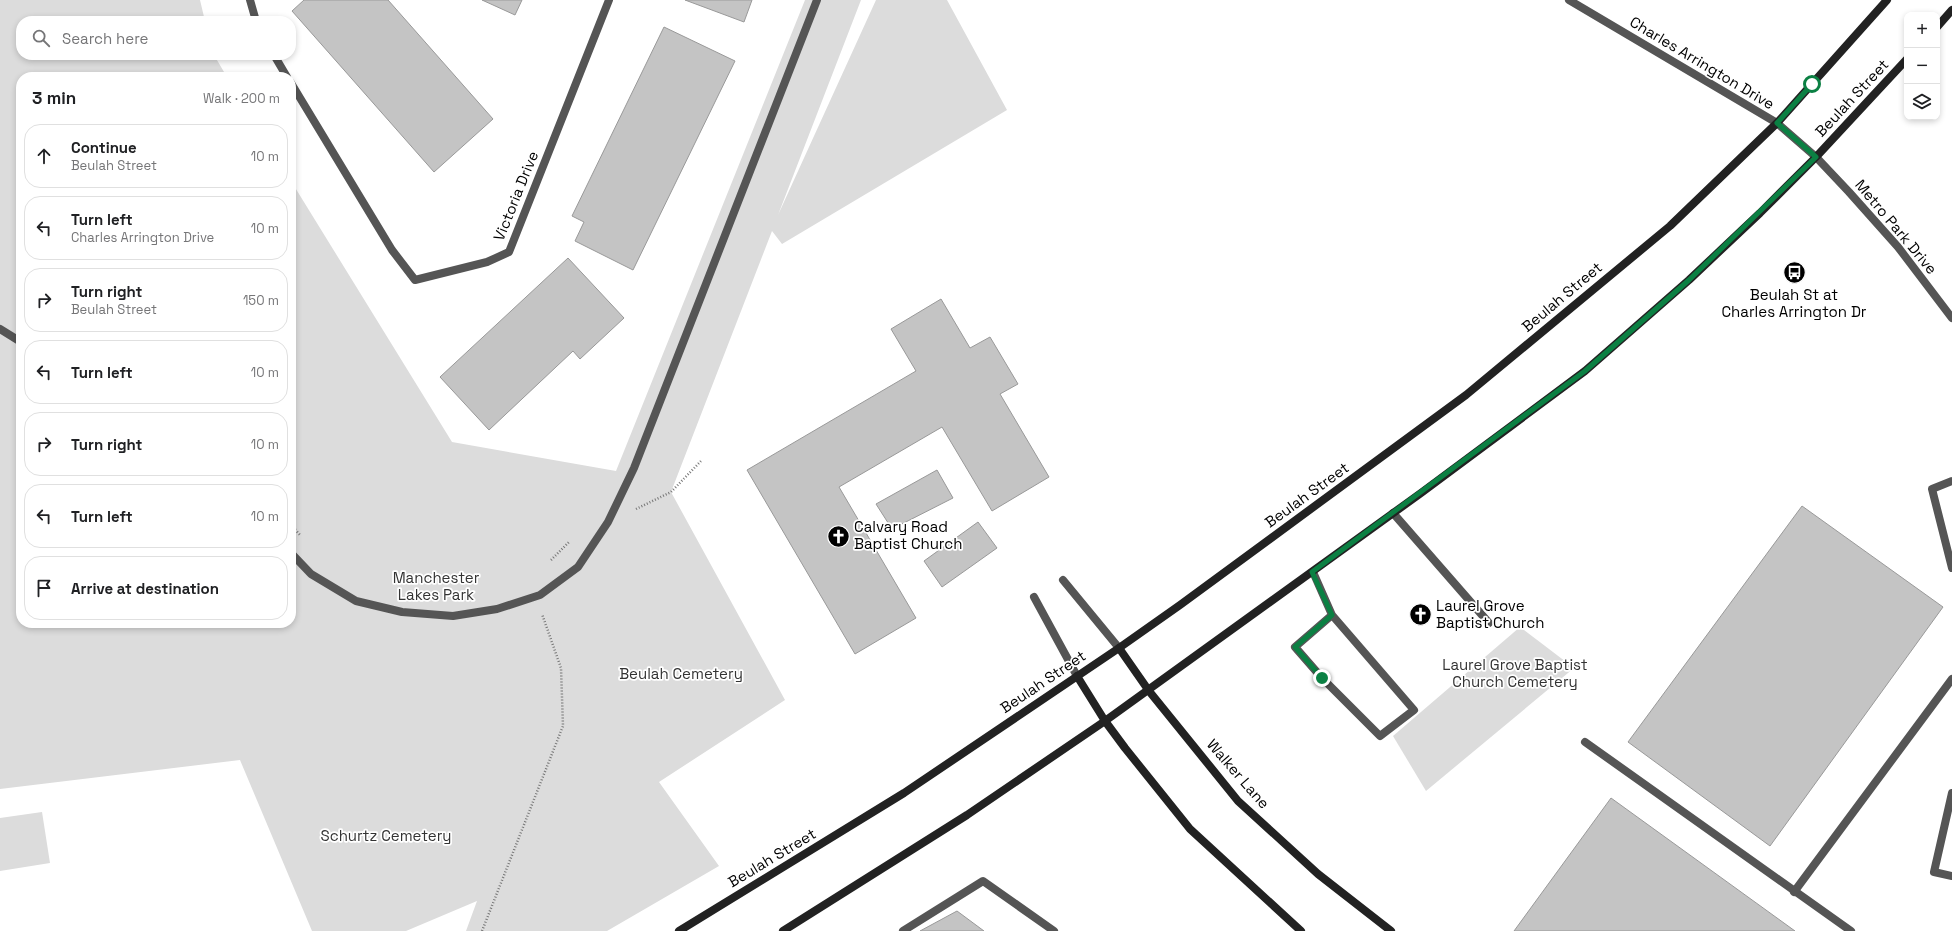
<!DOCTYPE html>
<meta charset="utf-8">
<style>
:root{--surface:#fff;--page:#f6f6f6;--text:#202124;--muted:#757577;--line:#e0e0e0}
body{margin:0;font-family:"Space Grotesk",sans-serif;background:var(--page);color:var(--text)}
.controls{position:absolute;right:12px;top:12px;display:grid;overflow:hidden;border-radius:8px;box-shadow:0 2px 6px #0003}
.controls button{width:36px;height:36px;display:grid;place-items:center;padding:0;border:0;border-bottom:1px solid var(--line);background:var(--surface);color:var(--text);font:20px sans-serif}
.stop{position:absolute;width:12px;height:12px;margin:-9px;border:3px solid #0b8043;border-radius:50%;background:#fff}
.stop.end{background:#0b8043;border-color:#fff;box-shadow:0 1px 4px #0008}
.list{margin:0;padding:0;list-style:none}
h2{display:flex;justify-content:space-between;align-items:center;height:52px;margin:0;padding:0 16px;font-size:17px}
h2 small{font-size:13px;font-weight:400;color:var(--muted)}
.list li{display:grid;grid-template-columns:26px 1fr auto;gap:12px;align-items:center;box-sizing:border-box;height:64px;margin:0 8px 8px;padding:0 8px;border:1px solid var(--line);border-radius:16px}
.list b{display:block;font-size:15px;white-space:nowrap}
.list p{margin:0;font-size:13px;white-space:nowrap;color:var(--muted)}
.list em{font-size:13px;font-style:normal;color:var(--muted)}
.icon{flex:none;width:22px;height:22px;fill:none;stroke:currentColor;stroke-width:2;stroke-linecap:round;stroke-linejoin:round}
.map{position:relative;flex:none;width:1952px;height:931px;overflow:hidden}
.search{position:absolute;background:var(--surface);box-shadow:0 2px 6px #0003;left:16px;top:16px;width:280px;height:44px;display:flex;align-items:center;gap:10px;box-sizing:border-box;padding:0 14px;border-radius:16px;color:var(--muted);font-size:15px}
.panel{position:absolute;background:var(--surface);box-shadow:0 2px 6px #0003;left:16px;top:72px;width:280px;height:556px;border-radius:16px}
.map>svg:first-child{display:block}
</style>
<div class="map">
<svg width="1952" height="931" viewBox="0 0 1952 931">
<rect width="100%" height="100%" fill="#fff"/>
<!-- green -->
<g fill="#dcdcdc">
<polygon points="0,0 200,0 205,21 21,21 21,55 214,55 227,77 21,77 21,623 291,623 291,181 452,442 616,471 805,0 861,0 778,215 876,0 947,0 1007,110 782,244 772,231 671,492 785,700 659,782 719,866 607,931 466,931 477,901 406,931 312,931 240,760 0,789"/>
<polygon points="1520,627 1574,668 1426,791 1393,736"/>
<polygon points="42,812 50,863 0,871 0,818"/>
</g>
<!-- building -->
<g fill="#c4c4c4" stroke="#999">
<polygon points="304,0 388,0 493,119 434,172 292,11"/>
<polygon points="482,0 522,0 515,15"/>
<polygon points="685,0 752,0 744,22"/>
<polygon points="664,27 735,61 633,270 575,241 584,222 572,216"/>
<polygon points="568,258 624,318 580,359 573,351 489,430 440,377"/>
<polygon points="941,299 970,348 990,337 1018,384 1000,394 1049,477 992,511 942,427 839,487 916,618 855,654 747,470 916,371 891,329"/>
<polygon points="937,470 953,498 892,529 876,504"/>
<polygon points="1802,506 1943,607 1770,846 1628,742"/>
<polygon points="978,522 997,548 942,587 924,561"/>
<polygon points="1611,798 1795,931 1514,931"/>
<polygon points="957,911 984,931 920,931"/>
</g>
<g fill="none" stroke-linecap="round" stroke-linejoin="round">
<!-- path -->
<g stroke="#777" stroke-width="2.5" stroke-dasharray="1 2" stroke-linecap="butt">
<polyline points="636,509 671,492 701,461"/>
<polyline points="291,525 300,535"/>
<polyline points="551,560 569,542"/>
<polyline points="482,931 563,726 561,668 542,614"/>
</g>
<!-- lane -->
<g stroke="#555" stroke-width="8">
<polyline points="0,329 21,342"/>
<polyline points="1952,481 1932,489 1952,568"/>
<polyline points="1393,513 1489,623"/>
<polyline points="291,553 311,574 356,601 402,612 453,616 497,609 540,595 578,567 608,522 634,468 817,0"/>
<polyline points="1313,572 1332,615 1414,710 1380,736 1322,678 1295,647 1332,615"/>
<polyline points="1063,580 1119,648"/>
<polyline points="1034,597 1077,676"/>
<polyline points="1585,742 1851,931"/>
<polyline points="1952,793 1934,872 1952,876"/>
<polyline points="1794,892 1952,679"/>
<polyline points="903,931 983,881 1054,931"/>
</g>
<!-- street -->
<g stroke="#555" stroke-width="8">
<polyline points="250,0 256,21"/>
<polyline points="1569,0 1777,123 1816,157 1849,192 1898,247 1952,318"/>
<polyline points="274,55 287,77"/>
<polyline points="291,83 392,250 415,280 487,262 509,252 609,0"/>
</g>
<!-- secondary -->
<g stroke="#222" stroke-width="8">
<polyline points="1937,27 1952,10"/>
<polyline points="1119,648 1149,691 1238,801 1318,874 1391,931"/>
<polyline points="1077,676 1105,721 1125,748 1190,829 1301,931"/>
<polyline points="679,931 904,793 1119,648 1180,605 1466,395 1670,226 1777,123 1887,0"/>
<polyline points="783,931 967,815 1105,721 1421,493 1585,371 1689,280 1760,213 1816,157 1907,59"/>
</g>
</g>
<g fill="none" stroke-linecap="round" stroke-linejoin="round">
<!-- route -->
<polyline stroke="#0b8043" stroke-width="5" points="1322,678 1295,647 1332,615 1312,572 1585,371 1689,280 1816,157 1777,123 1812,84"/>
</g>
<!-- icons -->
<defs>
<symbol id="bus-disc" viewBox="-11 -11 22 22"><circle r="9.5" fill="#000" stroke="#fff"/><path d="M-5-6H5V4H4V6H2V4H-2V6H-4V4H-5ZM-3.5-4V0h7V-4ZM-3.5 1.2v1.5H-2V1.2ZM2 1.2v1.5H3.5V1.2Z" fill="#fff"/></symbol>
<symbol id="church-disc" viewBox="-11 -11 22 22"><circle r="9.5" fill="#000" stroke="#fff"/><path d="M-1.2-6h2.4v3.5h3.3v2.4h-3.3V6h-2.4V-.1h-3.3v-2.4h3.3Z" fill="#fff"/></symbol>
</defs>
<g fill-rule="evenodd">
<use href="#bus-disc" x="1782" y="260" width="25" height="25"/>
<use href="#church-disc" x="826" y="524" width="25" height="25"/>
<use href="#church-disc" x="1408" y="602" width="25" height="25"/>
</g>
<g text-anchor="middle" stroke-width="3.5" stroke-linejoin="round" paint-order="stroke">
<!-- street labels -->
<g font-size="15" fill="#000" stroke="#fff">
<text transform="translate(1702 63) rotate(31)" y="5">Charles Arrington Drive</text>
<text transform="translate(1852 98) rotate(-47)" y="5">Beulah Street</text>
<text transform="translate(516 196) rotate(-68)" y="5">Victoria Drive</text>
<text transform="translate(1896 227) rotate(50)" y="5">Metro Park Drive</text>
<text transform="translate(1562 297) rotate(-40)" y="5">Beulah Street</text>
<text transform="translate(1307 495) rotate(-36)" y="5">Beulah Street</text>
<text transform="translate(1043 682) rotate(-34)" y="5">Beulah Street</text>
<text transform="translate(1238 774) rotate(49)" y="5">Walker Lane</text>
<text transform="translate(772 858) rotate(-31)" y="5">Beulah Street</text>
</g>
<!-- poi labels -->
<g font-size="15" fill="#000" stroke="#fff" text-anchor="start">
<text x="1794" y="300" text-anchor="middle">Beulah St at<tspan x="1794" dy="17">Charles Arrington Dr</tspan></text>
<text x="854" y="532">Calvary Road<tspan x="854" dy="17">Baptist Church</tspan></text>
<text x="1436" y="611">Laurel Grove<tspan x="1436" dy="17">Baptist Church</tspan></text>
</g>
<!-- park labels -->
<g font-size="15" fill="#333" stroke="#fff">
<text x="436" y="583">Manchester<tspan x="436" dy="17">Lakes Park</tspan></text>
<text x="1515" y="670">Laurel Grove Baptist<tspan x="1515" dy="17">Church Cemetery</tspan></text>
<text x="681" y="679">Beulah Cemetery</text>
<text x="386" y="841">Schurtz Cemetery</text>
</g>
</g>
</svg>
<div class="controls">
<button>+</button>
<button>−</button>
<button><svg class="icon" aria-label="layers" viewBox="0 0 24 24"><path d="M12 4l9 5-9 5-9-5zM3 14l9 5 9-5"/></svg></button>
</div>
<div class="stop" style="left:1812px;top:84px"></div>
<div class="stop end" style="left:1322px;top:678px"></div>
<div class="search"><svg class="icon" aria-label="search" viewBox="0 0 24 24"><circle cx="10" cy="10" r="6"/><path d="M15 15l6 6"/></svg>Search here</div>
<section class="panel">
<h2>3 min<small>Walk · 200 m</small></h2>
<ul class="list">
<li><svg class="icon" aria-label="ahead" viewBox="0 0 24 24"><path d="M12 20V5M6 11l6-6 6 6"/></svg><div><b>Continue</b><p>Beulah Street</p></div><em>10 m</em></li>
<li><svg class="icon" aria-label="left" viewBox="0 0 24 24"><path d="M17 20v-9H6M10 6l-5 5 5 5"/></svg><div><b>Turn left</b><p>Charles Arrington Drive</p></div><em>10 m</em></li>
<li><svg class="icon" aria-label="right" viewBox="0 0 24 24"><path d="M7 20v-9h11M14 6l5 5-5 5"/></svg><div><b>Turn right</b><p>Beulah Street</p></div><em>150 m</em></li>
<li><svg class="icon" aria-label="left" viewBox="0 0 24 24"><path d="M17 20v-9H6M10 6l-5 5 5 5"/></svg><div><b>Turn left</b></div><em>10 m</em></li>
<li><svg class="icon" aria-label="right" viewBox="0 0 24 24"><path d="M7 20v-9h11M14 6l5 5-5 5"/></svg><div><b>Turn right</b></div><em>10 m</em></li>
<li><svg class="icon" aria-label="left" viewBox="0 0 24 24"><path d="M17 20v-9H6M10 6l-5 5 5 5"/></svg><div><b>Turn left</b></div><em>10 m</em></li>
<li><svg class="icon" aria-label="arrive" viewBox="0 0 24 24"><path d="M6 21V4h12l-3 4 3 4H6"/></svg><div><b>Arrive at destination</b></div></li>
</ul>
</section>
</div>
